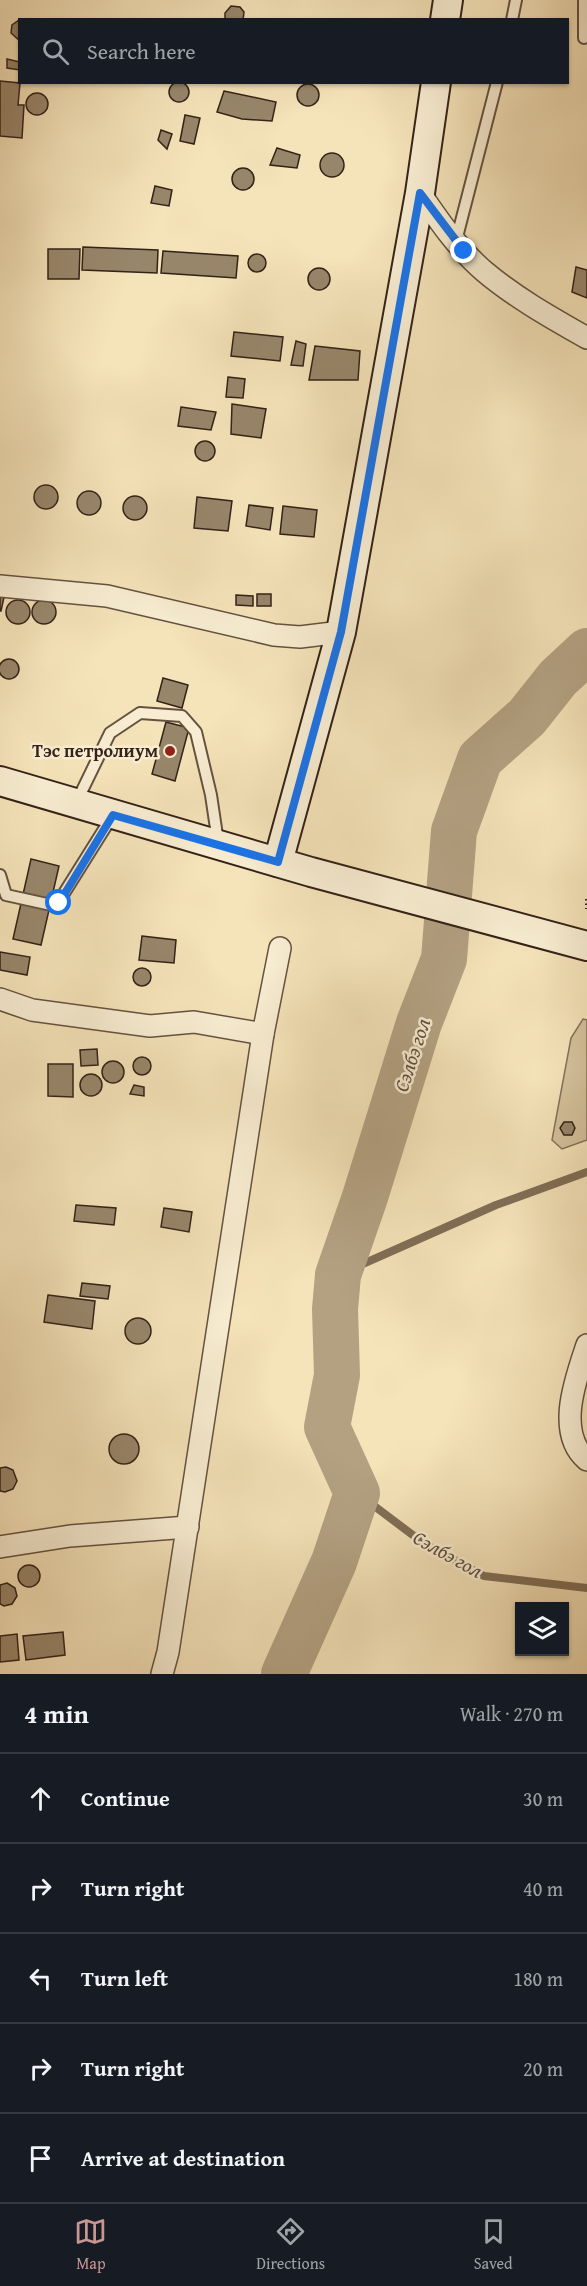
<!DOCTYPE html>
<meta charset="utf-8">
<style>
:root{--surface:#171b24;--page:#20242c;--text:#f1f3f6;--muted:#9ea1a6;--line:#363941;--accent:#c59692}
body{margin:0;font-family:"Gentium Book Plus",serif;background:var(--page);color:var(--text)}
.controls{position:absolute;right:18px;bottom:18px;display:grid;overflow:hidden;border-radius:0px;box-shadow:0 2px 4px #0004}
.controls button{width:54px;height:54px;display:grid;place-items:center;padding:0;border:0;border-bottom:2px solid var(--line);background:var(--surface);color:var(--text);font:30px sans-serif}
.stop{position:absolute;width:18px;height:18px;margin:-14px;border:4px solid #1a73e8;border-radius:50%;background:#fff}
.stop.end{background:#1a73e8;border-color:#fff;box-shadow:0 2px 6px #0008}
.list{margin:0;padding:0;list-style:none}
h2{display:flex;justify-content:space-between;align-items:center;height:78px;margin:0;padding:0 24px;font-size:26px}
h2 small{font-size:20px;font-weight:400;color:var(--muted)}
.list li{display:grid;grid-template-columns:39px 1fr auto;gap:18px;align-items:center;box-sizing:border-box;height:90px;padding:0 24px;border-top:2px solid var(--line)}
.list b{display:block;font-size:22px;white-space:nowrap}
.list em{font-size:20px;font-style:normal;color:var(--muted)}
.icon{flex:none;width:33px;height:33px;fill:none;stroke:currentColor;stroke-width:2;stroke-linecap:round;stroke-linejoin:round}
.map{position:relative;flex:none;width:587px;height:1674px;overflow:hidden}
.search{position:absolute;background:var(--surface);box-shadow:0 2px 4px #0004;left:18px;right:18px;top:18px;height:66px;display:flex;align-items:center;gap:15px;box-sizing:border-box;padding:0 21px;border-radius:0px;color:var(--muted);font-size:22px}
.sheet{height:528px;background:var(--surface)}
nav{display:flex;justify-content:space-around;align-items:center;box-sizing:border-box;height:84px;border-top:2px solid var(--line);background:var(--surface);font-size:16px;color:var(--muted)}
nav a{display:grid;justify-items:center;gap:3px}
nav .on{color:var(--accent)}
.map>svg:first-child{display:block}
</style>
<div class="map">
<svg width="587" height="1674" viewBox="0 0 587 1674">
<rect width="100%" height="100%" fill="#f5e3b9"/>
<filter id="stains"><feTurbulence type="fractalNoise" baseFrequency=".00333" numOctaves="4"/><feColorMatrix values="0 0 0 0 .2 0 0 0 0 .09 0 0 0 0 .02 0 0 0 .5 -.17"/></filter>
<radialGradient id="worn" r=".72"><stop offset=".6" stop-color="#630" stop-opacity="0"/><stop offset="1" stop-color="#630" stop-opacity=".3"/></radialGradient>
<!-- green -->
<polygon fill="#d4c29d" stroke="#84725a" stroke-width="1.5" points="583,1019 587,1020 587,1140 562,1149 552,1140 571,1038"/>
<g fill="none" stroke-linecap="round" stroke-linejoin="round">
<!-- stream -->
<g stroke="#806e57" stroke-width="8">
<polyline points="338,1275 496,1205 587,1172"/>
<polyline points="357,1493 422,1542 484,1576 587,1588"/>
</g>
<!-- river -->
<polyline stroke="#b3a182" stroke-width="46" points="284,1674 334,1562 357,1493 327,1427 337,1375 335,1309 338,1275 365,1197 419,1023 444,959 454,831 480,759 527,717 558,678 587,651"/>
</g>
<!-- building -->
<g fill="#98866b" stroke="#342217" stroke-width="1.5">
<polygon points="231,6 240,7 244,12 243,20 225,20 225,13"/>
<polygon points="19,20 20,20 20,41 11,33 12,25"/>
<polygon points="7,59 20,62 20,70 7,68"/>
<polygon points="0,81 20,83 18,105 24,105 22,138 0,136"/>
<circle cx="179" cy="92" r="10"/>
<circle cx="308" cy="95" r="11"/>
<polygon points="224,91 276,102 272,121 242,119 217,112"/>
<circle cx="37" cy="104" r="11"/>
<polygon points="185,115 200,118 194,144 180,141"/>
<polygon points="161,130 172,134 167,149 158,140"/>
<polygon points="277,148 300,155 297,168 270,165"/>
<circle cx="332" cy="165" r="12"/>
<circle cx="243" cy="179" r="11"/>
<polygon points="155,186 172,190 169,206 151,203"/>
<polygon points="83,247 158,250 157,273 82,270"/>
<polygon points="48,249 80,249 79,279 48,279"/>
<polygon points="163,251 238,256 236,278 161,273"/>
<circle cx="257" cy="263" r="9"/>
<polygon points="576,267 587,270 587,298 572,292"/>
<circle cx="319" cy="279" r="11"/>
<polygon points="234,332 283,337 280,361 231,356"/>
<polygon points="296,341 306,344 303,366 291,365"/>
<polygon points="315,346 360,351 358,380 309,380"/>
<polygon points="228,377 245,379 243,398 226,397"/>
<polygon points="232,404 266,409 261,438 231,434"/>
<polygon points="181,407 216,412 211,430 178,426"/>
<circle cx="205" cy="451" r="10"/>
<circle cx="46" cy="497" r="12"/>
<circle cx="89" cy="503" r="12"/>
<circle cx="135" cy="508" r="12"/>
<polygon points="197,497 232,501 228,531 194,528"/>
<polygon points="249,505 273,508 270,530 246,526"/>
<polygon points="283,506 317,510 314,537 280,534"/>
<rect x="257" y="594" width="14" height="12"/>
<polygon points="236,595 253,596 253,606 236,605"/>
<polygon points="0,596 4,597 1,611 0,611"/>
<circle cx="18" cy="612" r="12"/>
<circle cx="44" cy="612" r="12"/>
<circle cx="9" cy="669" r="10"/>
<polygon points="163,678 188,685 182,708 157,701"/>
<polygon points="166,722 189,728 175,781 152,774"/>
<polygon points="31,859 59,866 41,945 13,939"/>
<polygon points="142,936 176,940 174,963 139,960"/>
<polygon points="0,952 30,957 27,975 0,970"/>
<circle cx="142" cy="977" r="9"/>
<polygon points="97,1049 98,1065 81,1066 80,1050"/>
<circle cx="142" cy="1066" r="9"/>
<circle cx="113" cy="1072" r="11"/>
<polygon points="48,1064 73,1064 73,1097 48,1096"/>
<circle cx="91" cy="1085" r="11"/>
<polygon points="134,1085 144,1087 144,1096 130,1094"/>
<polygon points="564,1122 572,1122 575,1128 572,1135 564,1135 560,1128"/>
<polygon points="76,1205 116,1208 114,1225 74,1221"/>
<polygon points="164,1208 192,1212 189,1232 161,1227"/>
<polygon points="82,1283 110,1286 108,1299 80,1296"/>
<polygon points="48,1295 95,1301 92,1329 44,1322"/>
<circle cx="138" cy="1331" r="13"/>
<circle cx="124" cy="1449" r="15"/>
<polygon points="6,1467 13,1470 17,1481 13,1489 5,1492 0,1491 0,1468"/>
<circle cx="29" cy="1576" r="11"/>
<polygon points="7,1583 15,1588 17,1596 12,1604 4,1606 0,1604 0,1585"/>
<polygon points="63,1632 65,1655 26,1660 23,1636"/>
<polygon points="17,1634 19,1660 0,1662 0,1636"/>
</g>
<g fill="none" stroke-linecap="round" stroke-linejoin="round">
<defs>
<g id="lane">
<polyline points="584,0 584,38"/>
<polyline points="512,20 516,0"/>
<polyline points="456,241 497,82"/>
<polyline points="77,801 110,733 140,713 182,716 196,732 211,795 218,842"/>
<polyline points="0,875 6,895 56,906 113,815"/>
</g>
<g id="street">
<path d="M 420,193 C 439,221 459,250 485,272 C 516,298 552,318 587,338"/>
<polyline points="0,586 107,596 274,635 300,637 341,632"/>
<polyline points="0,999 32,1010 150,1026 194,1022 263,1034"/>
<path d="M 587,1345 C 576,1378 555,1433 587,1460"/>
<polyline points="0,1547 70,1536 188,1527"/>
<polyline points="162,1674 168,1652 263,1034 280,948"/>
</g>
<g id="secondary">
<polyline points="445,20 448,0"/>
<polyline points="0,781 311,872 587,946"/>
<polyline points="278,862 341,632 420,193 436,82"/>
</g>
</defs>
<!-- lane casing -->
<use href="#lane" stroke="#645240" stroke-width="14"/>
<!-- street casing -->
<use href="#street" stroke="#645240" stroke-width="24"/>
<!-- secondary casing -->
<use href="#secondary" stroke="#342217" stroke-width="32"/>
<!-- path -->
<polyline stroke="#342217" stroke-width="4" stroke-dasharray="1.5 3" stroke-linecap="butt" points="587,899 587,909"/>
<!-- lane -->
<use href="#lane" stroke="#f8edd2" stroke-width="10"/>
<!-- street -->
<use href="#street" stroke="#f8edd2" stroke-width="21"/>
<!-- secondary -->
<use href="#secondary" stroke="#f8edd2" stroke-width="28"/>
</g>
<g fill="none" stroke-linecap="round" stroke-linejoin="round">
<!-- route -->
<polyline stroke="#1a73e8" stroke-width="8" points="59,903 113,815 278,862 341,632 420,193 464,251"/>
</g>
<!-- markers -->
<circle fill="#8f2418" stroke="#f8edd2" stroke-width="2" cx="170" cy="751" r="6"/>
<g text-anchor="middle" stroke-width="5" stroke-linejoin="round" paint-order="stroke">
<!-- poi labels -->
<g font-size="18" font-weight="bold" fill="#342217" stroke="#f8edd2" text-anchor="end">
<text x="158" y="757">Тэс петролиум</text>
</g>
<!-- water labels -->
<g font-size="20" font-style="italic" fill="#604e3c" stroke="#f8edd2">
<text transform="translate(412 1055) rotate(-72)" y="7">Сэлбэ гол</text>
<text transform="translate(448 1554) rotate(29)" y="7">Сэлбэ гол</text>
</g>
</g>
<rect width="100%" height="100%" filter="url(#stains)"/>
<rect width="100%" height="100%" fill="url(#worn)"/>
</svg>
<div class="controls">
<button><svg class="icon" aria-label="layers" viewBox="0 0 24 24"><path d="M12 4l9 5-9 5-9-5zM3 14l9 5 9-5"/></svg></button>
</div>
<div class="stop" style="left:59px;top:903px"></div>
<div class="stop end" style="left:464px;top:251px"></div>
<div class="search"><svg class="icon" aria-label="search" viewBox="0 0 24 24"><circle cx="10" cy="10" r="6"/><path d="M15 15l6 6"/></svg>Search here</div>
</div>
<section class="sheet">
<h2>4 min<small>Walk · 270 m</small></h2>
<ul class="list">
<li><svg class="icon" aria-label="ahead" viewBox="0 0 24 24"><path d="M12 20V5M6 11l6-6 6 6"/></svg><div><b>Continue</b></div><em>30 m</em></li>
<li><svg class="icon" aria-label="right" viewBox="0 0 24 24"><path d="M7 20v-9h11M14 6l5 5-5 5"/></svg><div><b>Turn right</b></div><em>40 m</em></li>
<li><svg class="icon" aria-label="left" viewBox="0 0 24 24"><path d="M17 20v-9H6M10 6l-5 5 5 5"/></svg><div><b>Turn left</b></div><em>180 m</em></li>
<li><svg class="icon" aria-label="right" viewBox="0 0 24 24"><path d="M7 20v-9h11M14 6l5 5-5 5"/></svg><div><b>Turn right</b></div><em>20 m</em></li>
<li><svg class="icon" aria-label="arrive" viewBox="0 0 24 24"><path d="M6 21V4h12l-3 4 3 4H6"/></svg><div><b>Arrive at destination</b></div></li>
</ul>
</section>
<nav>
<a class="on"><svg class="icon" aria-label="map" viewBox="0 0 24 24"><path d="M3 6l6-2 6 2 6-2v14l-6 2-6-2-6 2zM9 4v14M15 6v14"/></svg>Map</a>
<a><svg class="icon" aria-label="directions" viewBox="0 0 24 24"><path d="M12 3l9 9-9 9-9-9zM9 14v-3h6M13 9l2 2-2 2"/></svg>Directions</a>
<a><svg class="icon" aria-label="saved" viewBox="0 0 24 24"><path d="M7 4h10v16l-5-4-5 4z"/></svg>Saved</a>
</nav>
